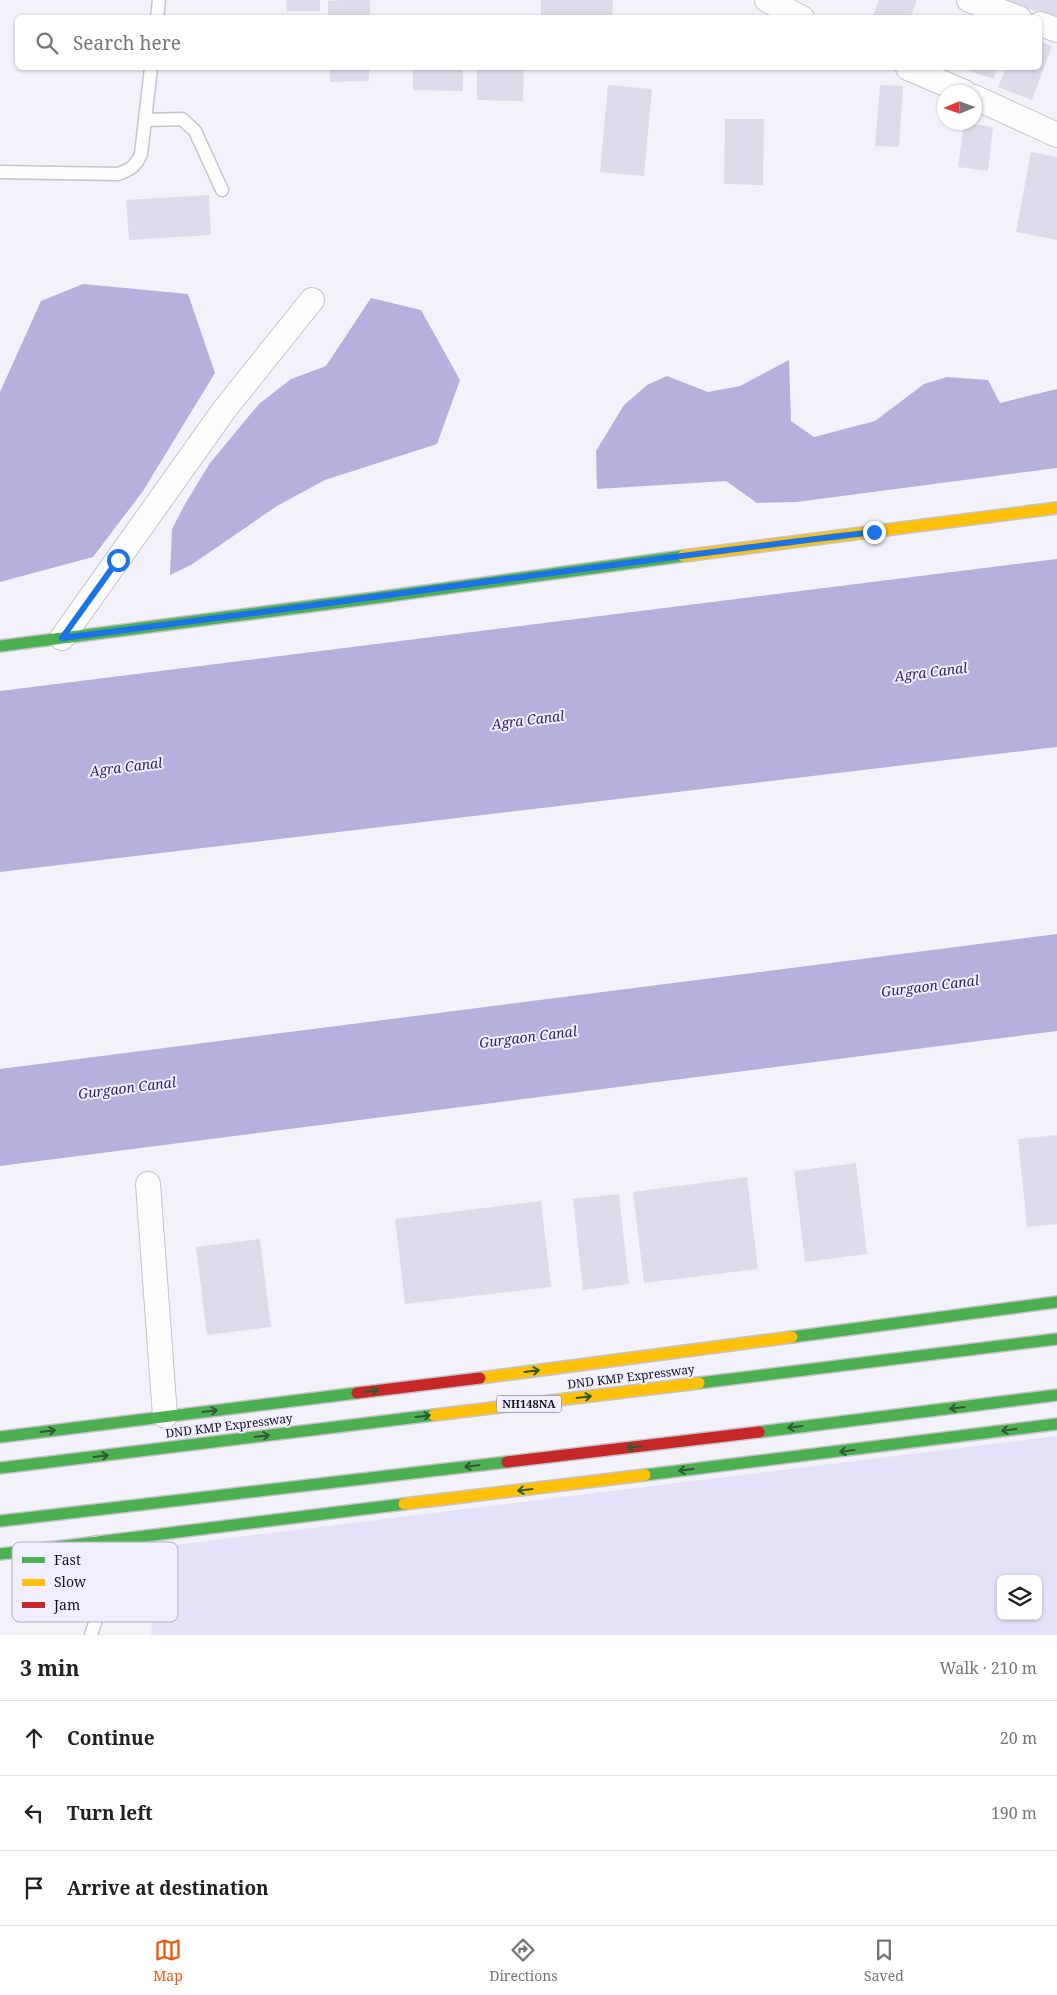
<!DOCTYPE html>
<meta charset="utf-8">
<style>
:root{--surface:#fff;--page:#f2f2f2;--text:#202124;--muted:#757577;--line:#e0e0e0;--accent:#ea580c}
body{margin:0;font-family:"Noto Serif",serif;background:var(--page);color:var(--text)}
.controls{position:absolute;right:15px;bottom:15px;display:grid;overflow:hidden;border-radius:8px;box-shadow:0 1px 4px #0004}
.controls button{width:45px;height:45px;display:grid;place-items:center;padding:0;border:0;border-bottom:1px solid var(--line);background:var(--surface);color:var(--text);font:25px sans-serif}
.compass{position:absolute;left:937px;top:85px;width:45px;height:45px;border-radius:50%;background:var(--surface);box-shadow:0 1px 4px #0004;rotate:268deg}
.stop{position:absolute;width:15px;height:15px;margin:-11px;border:4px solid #1a73e8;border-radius:50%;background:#fff}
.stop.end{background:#1a73e8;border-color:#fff;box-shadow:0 1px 5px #0008}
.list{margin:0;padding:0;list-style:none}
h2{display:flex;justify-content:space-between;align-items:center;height:65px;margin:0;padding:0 20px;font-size:21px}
h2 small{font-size:16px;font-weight:400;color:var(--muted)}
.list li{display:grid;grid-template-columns:32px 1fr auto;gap:15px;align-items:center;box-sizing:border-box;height:75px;padding:0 20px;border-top:1px solid var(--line)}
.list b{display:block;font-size:19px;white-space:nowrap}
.list em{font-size:16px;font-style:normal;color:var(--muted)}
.icon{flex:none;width:28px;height:28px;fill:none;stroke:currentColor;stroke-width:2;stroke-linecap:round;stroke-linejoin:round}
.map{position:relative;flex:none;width:1057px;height:1635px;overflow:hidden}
.search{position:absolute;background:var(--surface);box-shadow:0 1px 4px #0004;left:15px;right:15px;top:15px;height:55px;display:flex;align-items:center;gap:12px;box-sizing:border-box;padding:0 18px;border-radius:8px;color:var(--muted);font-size:19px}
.sheet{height:290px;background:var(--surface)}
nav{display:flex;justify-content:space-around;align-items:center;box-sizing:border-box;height:70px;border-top:1px solid var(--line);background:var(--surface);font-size:14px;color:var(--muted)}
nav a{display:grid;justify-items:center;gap:2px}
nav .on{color:var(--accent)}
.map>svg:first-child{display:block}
</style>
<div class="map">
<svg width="1057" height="1635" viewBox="0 0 1057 1635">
<rect width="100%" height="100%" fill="#f3f2fb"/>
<!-- green -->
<path fill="#e4e2f9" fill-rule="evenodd" d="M 1057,1436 L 1057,1635 L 151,1635 L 157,1547 ZM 1001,1579 L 1038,1579 L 1038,1616 L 1001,1616 Z"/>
<!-- water -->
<g fill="#b6b0dc">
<polygon points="83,284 188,294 215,373 143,491 93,557 0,582 0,392 41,301"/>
<polygon points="371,298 421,310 460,380 437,444 325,480 277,506 191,565 170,575 172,529 185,504 210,463 259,404 291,379 326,366"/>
<polygon points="789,360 791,421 814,437 875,421 924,384 947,377 988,380 1000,403 1057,389 1057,468 796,502 757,503 726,481 597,489 596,451 624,405 647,385 667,376 708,392 740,386"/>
<polygon points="1057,559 1057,747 0,872 0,691"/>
<polygon points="1057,934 1057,1031 0,1166 0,1069"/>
</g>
<!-- building -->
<g fill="#dddbe9">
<polygon points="286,0 320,0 320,11 287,11"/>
<polygon points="342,0 370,0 370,18 328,18 328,1"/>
<polygon points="541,0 613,0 612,18 541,18"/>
<polygon points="879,0 917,0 910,18 877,18 873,16"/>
<polygon points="1001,0 1057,0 1057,18"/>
<polygon points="1040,41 1052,46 1032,100 998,87 1006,68 1040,68"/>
<polygon points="330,68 369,68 369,81 330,82"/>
<polygon points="413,68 463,68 463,91 413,90"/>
<polygon points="477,68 524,68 523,101 477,100"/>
<polygon points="967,68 997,68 994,79 966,70"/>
<polygon points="608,85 652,89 644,176 600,172"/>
<polygon points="880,85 903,86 899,147 875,146"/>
<polygon points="725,119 764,119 763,185 724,184"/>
<polygon points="964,123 993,127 988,171 958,167"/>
<polygon points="1031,152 1057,157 1057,240 1016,232"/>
<polygon points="209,195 211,235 129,240 126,200"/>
<polygon points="1057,1135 1057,1224 1027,1227 1018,1139"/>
<polygon points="856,1163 867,1254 805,1262 794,1171"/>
<polygon points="747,1177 758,1269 644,1283 633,1192"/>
<polygon points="619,1194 629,1284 583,1290 573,1199"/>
<polygon points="541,1201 551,1287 405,1304 395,1219"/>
<polygon points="260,1239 271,1327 207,1335 196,1247"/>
</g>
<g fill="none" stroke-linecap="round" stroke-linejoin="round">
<defs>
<g id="lane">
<polyline points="157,18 159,0"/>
<polyline points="145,120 182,119 195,131 222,190"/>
<path d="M 0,172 L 118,174 C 130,170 136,166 141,154 L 151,68"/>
<polyline points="91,1635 97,1617 96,1542"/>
</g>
<g id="street">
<polyline points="767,0 802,18"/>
<polyline points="969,0 1019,18"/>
<polyline points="1040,24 1057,30"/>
<polyline points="908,68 964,92"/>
<polyline points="974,97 1057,135"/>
<polyline points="62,638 224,410 312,300"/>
<polyline points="148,1184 165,1416"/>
</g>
<g id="fast">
<polyline points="0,646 374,598 683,556"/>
<polyline points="792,1337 1057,1302"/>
<polyline points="699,1383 1057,1339"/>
<polyline points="759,1432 1057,1395"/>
<polyline points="0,1437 357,1393"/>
<polyline points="0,1468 434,1415"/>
<polyline points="645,1475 1057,1424"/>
<polyline points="0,1521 507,1462"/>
<polyline points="0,1554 404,1504"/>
</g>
<g id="slow">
<polyline points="683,556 1057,508"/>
<polyline points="480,1378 792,1337"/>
<polyline points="434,1415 699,1383"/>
<polyline points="404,1504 645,1475"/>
</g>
<g id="jam">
<polyline points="357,1393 480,1378"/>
<polyline points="507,1462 759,1432"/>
</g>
</defs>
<!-- lane casing -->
<use href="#lane" stroke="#c5c4cc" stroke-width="15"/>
<!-- street casing -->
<use href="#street" stroke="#c5c4cc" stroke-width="26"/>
<!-- fast casing -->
<use href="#fast" stroke="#c5c4cc" stroke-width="14"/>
<!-- slow casing -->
<use href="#slow" stroke="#c5c4cc" stroke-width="14"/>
<!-- jam casing -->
<use href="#jam" stroke="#c5c4cc" stroke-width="14"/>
<!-- lane -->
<use href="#lane" stroke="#fdfdfe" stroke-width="12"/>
<!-- street -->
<use href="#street" stroke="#fdfdfe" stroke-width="24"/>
<!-- fast -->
<use href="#fast" stroke="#4caf50" stroke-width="11"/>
<!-- slow -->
<use href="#slow" stroke="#ffc107" stroke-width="11"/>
<!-- jam -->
<use href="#jam" stroke="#c62828" stroke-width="11"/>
</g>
<!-- one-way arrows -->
<defs><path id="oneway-shaft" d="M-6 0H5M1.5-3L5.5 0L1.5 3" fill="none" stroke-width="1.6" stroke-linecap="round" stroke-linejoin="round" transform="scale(1.25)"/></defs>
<g stroke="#2e5a34">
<use href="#oneway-shaft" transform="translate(532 1371) rotate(-7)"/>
<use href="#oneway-shaft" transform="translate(371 1391) rotate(-7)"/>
<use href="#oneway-shaft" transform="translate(584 1397) rotate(-7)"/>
<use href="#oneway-shaft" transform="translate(957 1408) rotate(173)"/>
<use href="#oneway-shaft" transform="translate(210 1411) rotate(-7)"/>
<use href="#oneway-shaft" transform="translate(423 1416) rotate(-7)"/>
<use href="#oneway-shaft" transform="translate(795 1427) rotate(173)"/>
<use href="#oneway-shaft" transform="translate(1009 1430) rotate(173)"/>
<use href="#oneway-shaft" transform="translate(48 1431) rotate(-7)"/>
<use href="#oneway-shaft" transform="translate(262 1436) rotate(-7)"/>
<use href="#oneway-shaft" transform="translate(634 1447) rotate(173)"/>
<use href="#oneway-shaft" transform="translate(847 1451) rotate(173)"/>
<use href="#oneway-shaft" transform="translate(101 1456) rotate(-7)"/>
<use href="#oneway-shaft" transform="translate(472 1466) rotate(173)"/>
<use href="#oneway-shaft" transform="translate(686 1470) rotate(173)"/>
<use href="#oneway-shaft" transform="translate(525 1490) rotate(173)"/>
</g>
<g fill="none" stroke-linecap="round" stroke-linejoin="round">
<!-- route -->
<path stroke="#1a73e8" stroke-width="6" d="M 118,560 L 62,638 C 333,604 603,564 874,532"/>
</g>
<g text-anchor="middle" stroke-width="4" stroke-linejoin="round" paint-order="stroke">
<!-- shield labels -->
<rect fill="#f0eeff" stroke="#575661" stroke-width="1" x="496.5" y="1395.5" width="65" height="17" rx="4"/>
<g font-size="11" font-weight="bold" fill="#16151d">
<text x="529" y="1408">NH148NA</text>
</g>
<!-- street labels -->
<g font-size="12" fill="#16151d" stroke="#f0eeff">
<text transform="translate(631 1377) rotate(-7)" y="4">DND KMP Expressway</text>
<text transform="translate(229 1426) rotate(-7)" y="4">DND KMP Expressway</text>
</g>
<!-- water labels -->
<g font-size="14" font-style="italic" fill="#352268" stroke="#f0eeff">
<text transform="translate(931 672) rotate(-7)" y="5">Agra Canal</text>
<text transform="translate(528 720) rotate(-7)" y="5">Agra Canal</text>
<text transform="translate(126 767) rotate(-7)" y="5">Agra Canal</text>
<text transform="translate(930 986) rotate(-7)" y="5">Gurgaon Canal</text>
<text transform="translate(528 1037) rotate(-7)" y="5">Gurgaon Canal</text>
<text transform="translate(127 1088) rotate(-7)" y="5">Gurgaon Canal</text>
</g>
</g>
<!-- legend -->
<rect x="12" y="1542" width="166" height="80" rx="8" fill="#f0eeff" stroke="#afadbb" stroke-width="1"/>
<rect x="22" y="1557" width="23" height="6" fill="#4caf50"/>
<rect x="22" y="1579" width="23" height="7" fill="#ffc107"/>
<rect x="22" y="1602" width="23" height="6" fill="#c62828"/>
<g font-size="14" fill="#16151d">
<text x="54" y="1565">Fast</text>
<text x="54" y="1587">Slow</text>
<text x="54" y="1610">Jam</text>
</g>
</svg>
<div class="controls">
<button><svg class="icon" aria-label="layers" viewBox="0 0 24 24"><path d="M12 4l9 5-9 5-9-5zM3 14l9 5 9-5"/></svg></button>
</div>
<svg class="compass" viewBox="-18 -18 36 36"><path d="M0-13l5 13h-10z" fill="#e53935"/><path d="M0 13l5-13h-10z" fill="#757577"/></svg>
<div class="stop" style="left:118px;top:560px"></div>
<div class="stop end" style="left:874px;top:532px"></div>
<div class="search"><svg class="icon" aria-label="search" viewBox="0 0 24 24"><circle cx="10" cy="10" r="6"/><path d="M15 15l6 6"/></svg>Search here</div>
</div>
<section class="sheet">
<h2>3 min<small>Walk · 210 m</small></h2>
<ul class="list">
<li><svg class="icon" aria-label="ahead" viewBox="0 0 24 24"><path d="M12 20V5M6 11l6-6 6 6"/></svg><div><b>Continue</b></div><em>20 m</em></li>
<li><svg class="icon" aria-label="left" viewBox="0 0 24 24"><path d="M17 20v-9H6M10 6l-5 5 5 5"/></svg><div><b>Turn left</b></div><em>190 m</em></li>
<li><svg class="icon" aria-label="arrive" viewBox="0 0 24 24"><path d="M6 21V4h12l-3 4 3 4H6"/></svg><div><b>Arrive at destination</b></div></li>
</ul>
</section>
<nav>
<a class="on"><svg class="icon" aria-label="map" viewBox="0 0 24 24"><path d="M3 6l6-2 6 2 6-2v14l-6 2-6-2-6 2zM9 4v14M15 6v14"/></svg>Map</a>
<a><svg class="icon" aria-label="directions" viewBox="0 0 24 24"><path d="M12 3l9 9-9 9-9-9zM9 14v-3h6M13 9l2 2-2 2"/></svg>Directions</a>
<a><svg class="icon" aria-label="saved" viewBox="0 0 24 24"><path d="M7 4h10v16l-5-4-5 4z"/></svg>Saved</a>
</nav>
